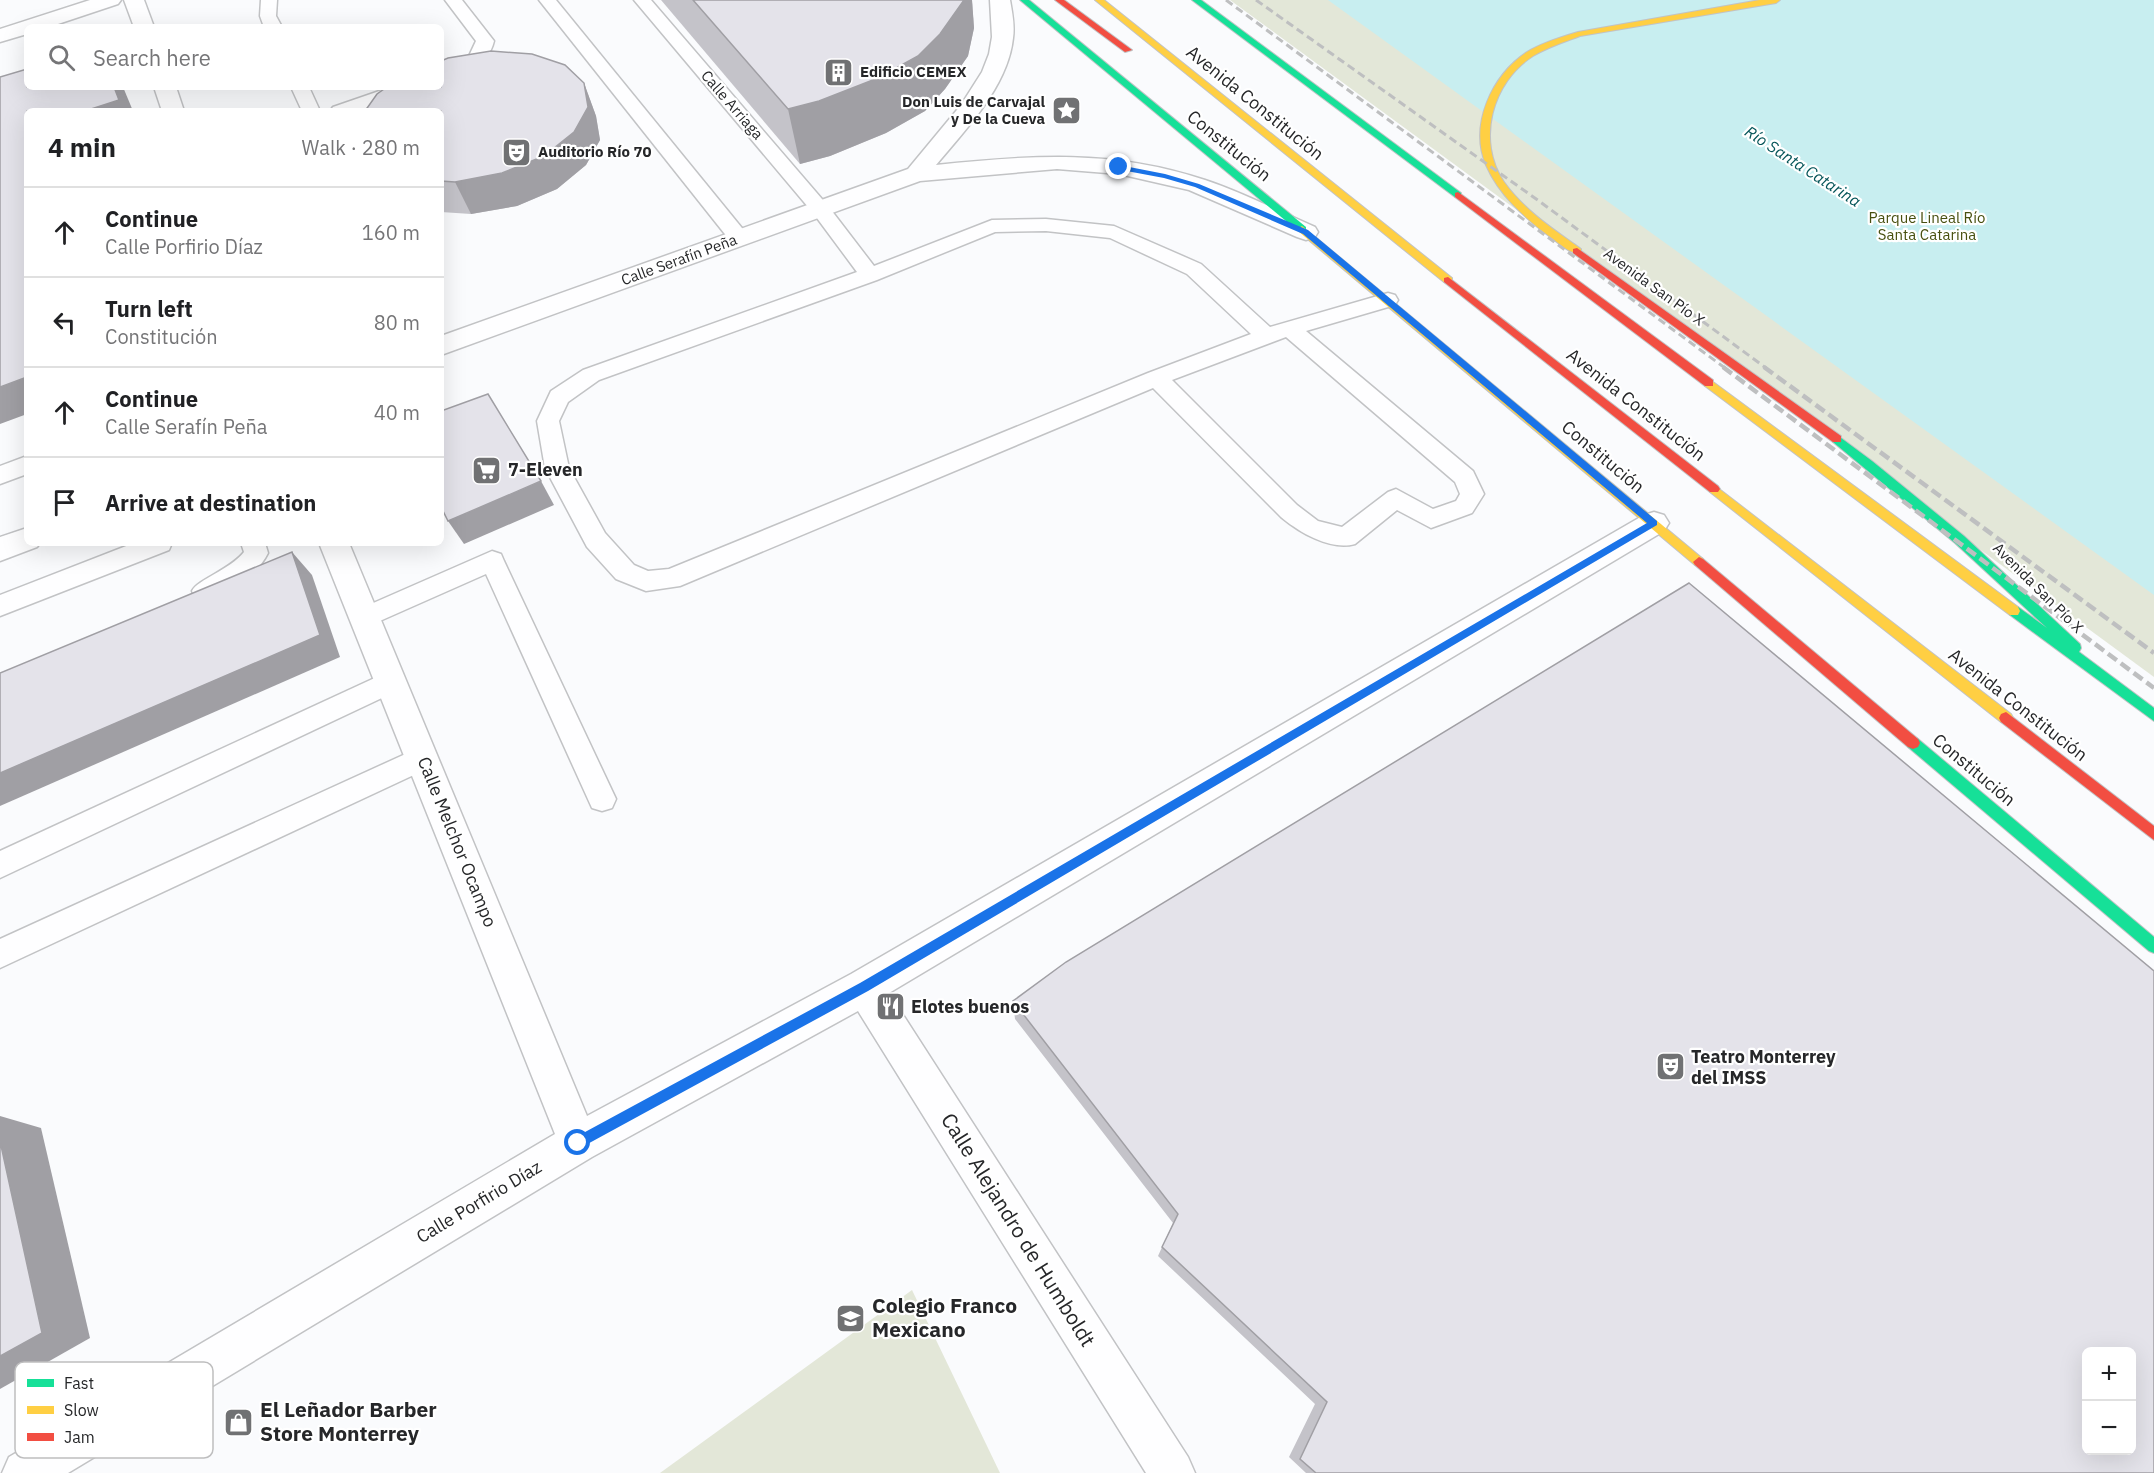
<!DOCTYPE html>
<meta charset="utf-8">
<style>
:root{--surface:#fff;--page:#f2f2f2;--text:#202124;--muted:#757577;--line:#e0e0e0}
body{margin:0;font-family:"IBM Plex Sans",sans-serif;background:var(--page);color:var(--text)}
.controls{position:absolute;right:18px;bottom:18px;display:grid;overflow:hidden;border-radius:9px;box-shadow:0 6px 24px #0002}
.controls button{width:54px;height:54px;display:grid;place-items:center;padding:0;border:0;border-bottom:2px solid var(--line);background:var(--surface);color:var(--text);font:30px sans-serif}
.stop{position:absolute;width:18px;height:18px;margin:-14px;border:4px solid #1a73e8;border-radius:50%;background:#fff}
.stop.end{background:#1a73e8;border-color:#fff;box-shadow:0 2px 6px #0008}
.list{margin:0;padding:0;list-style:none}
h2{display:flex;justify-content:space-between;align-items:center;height:78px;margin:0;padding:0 24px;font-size:26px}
h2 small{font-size:20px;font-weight:400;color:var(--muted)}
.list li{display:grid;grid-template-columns:39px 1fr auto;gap:18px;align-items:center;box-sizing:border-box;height:90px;padding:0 24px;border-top:2px solid var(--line)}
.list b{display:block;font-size:22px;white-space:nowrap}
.list p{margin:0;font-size:20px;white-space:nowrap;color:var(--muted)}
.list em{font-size:20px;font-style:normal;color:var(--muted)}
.icon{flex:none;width:33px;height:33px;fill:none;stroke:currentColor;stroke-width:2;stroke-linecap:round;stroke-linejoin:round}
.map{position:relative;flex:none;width:2154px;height:1473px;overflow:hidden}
.search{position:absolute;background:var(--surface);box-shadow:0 6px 24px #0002;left:24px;top:24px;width:420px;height:66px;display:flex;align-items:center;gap:15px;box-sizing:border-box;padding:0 21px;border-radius:9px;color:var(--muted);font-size:22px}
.panel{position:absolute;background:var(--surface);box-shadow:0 6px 24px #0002;left:24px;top:108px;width:420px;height:438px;border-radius:9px}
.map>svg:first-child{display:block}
</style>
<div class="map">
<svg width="2154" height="1473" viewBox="0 0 2154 1473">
<rect width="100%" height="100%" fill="#fafbfd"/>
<!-- green -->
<g fill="#e3e7d8">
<polygon points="1230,0 2154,0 2154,677"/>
<polygon points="912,1290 1000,1473 660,1473"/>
</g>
<!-- water -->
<polygon fill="#c8eef0" points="1328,0 2154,0 2154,595"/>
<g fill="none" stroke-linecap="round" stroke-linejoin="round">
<defs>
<g id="lane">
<polygon points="261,0 277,0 276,16 282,27 264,27 260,16"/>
<path d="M 445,0 L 462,0 L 494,41 C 488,66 464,75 441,80 L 441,69 L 469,56 L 476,41 Z"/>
<polygon points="539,0 556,0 746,233 749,238 746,243 739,244 732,243"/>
<path d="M 634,0 L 651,0 L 828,206 L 874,266 L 992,220 L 1046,219 L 1114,226 L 1201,264 L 1270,327 L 1388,293 L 1395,295 L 1398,300 L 1395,305 L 1306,331 L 1473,471 L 1484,494 L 1472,513 L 1431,528 L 1397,510 L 1355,544 C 1330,551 1299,532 1281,517 L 1153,388 L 680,586 L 646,591 L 616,579 L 587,547 L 545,468 L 537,421 L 551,391 L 583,370 L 857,272 L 814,214 ZM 1046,231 L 1110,238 L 1187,274 L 1251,334 L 1148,373 L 669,569 L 648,571 L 634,565 L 605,533 L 569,468 L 559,421 L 568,402 L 599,380 L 877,280 L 995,232 ZM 1286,337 L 1455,482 L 1460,494 L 1456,501 L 1433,509 L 1396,489 L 1388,492 L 1342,527 L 1318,521 L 1297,505 L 1172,380 Z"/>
<polygon points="291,87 309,87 320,111 302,111"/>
<polygon points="391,87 418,87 415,91 357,111 330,111 333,107"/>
<polygon points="27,456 27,474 0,484 0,466"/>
<polygon points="134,543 172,543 169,550 0,616 0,595"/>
<path d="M 241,543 L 265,543 L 268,553 C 257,575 222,607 195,598 L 192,591 C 198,579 230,570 244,552 Z"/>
<polygon points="492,551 501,554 504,561 616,799 612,808 602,811 592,808 486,574 364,628 355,625 351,618 355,611"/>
<polygon points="392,670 401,673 405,681 401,689 0,878 0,851"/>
<polygon points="423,746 433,750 437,758 433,766 0,968 0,939"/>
</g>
<g id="street">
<polygon points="90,0 121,0 118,4 49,27 27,27 27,34 0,42 0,29"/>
<polygon points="124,0 144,0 154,27 134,27"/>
<path d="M 990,0 L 1010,0 C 1012,12 1015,25 1013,38 C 1008,86 966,129 936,165 C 1030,155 1113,149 1205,180 C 1242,192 1278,211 1315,227 L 1318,232 L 1315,237 L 1306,240 L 1297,237 L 1189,190 L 1119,174 L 1057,169 L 920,181 L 441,355 L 441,336 L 908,169 L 961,105 L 982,72 L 989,54 L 992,37 Z"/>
<polygon points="154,87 176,87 184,111 162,111"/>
<polygon points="1654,512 1664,515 1669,523 1664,531 889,993 1188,1457 1195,1473 1146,1473 858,1011 592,1157 68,1473 2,1473 9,1457 555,1134 319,543 349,543 587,1116 851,974 1644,515"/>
<polygon points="27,528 27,543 40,543 37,547 0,561 0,537"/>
</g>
<g id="fast">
<polygon points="1020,0 1029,0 1306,227 1306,231 1298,231"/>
<polygon points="1192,0 1201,0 1461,193 1461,197 1455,197"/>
<polygon points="1837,435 1872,461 1964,536 2080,644 2081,648 2079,652 2154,708 2154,721 2010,615 2008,611 2010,607 2018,607 2047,628 1955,543 1833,442 1831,439"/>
<polygon points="1913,737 1918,739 2154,937 2154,953 2149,951 1908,747 1906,743 1908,739"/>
</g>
<g id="slow">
<polygon points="1095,0 1104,0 1452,278 1452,282 1444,282"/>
<path d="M 1760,0 L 1780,0 L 1776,3 L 1580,36 C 1564,42 1548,47 1533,56 C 1492,82 1476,141 1504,182 C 1524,210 1553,229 1581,249 L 1581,253 C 1570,255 1558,242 1549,236 C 1524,217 1499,195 1486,165 C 1469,125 1492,75 1527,52 C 1542,43 1561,37 1578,32 Z"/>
<polygon points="1302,226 1703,559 1705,562 1703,565 1695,565 1298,231 1297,229"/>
<polygon points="1709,379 2018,607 2020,611 2018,615 2010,615 1705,386 1703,383"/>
<polygon points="1714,485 2011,714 2013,718 2011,722 2001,722 1710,492 1708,489"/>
</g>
<g id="jam">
<polygon points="1055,0 1064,0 1132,50 1125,52"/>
<polygon points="1458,192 1713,380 1713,386 1705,386 1455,197 1455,193"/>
<polygon points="1577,248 1841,436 1841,442 1833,442 1573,253 1573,249"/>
<polygon points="1448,277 1718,486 1720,489 1718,492 1710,492 1444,282 1444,278"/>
<polygon points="1699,557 1703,559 1918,739 1920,743 1918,747 1913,749 1908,747 1695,565 1693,562"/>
<polygon points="2006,712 2154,826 2154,840 2001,722 1999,718 2001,714"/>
</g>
</defs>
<!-- lane casing -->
<use href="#lane" stroke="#c2c3c5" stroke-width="3"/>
<!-- street casing -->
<use href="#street" stroke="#c2c3c5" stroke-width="3"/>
<!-- fast casing -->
<use href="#fast" stroke="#c2c3c5" stroke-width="2"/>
<!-- slow casing -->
<use href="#slow" stroke="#c2c3c5" stroke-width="2"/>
<!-- jam casing -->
<use href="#jam" stroke="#c2c3c5" stroke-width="2"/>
<!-- lane -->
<use href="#lane" fill="#fefeff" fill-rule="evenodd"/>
<!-- street -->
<use href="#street" fill="#fefeff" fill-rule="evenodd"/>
<!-- fast -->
<use href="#fast" fill="#16e098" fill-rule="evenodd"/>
<!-- slow -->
<use href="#slow" fill="#ffcf43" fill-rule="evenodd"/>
<!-- jam -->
<use href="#jam" fill="#f24e42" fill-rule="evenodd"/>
<!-- rail-far1 -->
<g stroke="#bebfc0" stroke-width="3" stroke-dasharray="8 4.5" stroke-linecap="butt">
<polyline points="1226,0 1725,368"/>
<polyline points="1256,0 1539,201 1766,368"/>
</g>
<!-- rail -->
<g stroke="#bebfc0" stroke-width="4.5" stroke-dasharray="11 5" stroke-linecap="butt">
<polyline points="1723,367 2154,688"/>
<polyline points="1764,367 2154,653"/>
</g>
</g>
<!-- wall -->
<g fill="#c4c3c9">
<polygon points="661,0 972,0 974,28 968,56 945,89 925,111 886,133 830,156 800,164"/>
<polygon points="584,83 596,116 600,140 586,165 557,189 517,206 471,214 441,212 441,111"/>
<polygon points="1013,1001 2154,1473 1306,1473 1289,1457 1315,1404 1158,1256 1173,1223 1015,1019"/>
</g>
<!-- shaded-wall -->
<g fill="#a09fa4">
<polygon points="964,0 972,0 974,28 968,56 945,89 925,111 886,133 830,156 800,164 788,109"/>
<polygon points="584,83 596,116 600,140 586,165 557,189 517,206 471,214 455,182"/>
<polygon points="114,87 123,87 133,111 85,111"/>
<polygon points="27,377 27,414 0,424 0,387"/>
<polygon points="541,481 554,505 464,544 448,521"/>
<polygon points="292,552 312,575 340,657 0,806 0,773"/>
<polygon points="0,1116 41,1128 90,1338 0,1389"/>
</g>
<!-- building -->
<g fill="#e4e3ea" stroke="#a09fa4" stroke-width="1.5" fill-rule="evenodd">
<polygon points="693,0 964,0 940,34 918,56 878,78 819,101 788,109"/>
<polygon points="491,51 532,54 565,65 584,83 588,107 574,132 544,156 502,173 455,182 441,181 441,111 365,111 377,94 387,87 441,87 441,61 448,58"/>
<polygon points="27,69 27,87 114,87 119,100 85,111 27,111 27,377 0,387 0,77"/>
<polygon points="488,394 541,481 448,521 441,507 441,411"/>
<polygon points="292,552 320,635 0,773 0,673"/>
<path d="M 1689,583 L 2154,971 L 2154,1473 L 1316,1473 L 1300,1459 L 1327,1402 L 1162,1247 L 1178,1214 L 1013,1001 L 1066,962 ZM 2086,1352 L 2132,1352 L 2132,1450 L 2086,1450 Z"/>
<polygon points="0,1141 42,1333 0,1356"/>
</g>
<!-- route -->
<polygon fill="#1a73e8" points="1119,165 1165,174 1199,184 1308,230 1657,521 1657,525 868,991 582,1147 574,1147 574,1138 860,983 1647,523 1303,234 1195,187 1164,178 1116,169"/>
<!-- icons -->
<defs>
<symbol id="building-square" viewBox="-11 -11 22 22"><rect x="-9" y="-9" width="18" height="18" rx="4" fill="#707173" stroke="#fff"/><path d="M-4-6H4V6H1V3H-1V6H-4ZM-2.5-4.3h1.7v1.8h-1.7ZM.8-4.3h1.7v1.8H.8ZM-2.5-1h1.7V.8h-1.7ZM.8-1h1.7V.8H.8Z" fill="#fff"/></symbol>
<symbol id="sight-square" viewBox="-11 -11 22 22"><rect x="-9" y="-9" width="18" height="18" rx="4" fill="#707173" stroke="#fff"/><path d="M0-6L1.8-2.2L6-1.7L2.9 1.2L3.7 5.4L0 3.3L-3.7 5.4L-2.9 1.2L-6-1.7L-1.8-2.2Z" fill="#fff"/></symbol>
<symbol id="theatre-square" viewBox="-11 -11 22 22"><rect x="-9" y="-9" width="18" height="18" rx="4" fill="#707173" stroke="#fff"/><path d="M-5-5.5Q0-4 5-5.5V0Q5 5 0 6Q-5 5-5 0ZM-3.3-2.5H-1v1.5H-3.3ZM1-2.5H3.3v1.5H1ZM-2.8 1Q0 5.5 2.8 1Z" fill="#fff"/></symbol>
<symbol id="supermarket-square" viewBox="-11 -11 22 22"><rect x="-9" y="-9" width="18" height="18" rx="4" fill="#707173" stroke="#fff"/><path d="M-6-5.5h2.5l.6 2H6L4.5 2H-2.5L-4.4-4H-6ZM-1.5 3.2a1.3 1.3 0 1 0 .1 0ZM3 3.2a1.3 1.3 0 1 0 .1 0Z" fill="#fff"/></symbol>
<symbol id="restaurant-square" viewBox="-11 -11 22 22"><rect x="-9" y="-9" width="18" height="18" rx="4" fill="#707173" stroke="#fff"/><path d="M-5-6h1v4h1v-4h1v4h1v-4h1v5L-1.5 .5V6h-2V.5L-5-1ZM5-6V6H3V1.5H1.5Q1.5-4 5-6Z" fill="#fff"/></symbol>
<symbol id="school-square" viewBox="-11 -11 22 22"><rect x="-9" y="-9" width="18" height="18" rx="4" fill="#707173" stroke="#fff"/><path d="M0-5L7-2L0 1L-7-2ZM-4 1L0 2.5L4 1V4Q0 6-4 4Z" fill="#fff"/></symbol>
<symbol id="shop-square" viewBox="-11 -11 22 22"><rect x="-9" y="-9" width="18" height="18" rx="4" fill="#707173" stroke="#fff"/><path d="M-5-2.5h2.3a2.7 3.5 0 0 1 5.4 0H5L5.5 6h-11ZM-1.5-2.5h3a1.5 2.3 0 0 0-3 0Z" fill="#fff"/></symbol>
</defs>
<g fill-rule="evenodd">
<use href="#building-square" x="822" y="56" width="33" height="33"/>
<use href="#sight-square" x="1050" y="94" width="33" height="33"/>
<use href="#theatre-square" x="500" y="136" width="33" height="33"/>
<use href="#supermarket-square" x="470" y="454" width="33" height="33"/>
<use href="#restaurant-square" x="874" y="990" width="33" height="33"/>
<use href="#theatre-square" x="1654" y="1050" width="33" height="33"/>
<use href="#school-square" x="834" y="1302" width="33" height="33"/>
<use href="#shop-square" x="222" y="1406" width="33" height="33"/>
</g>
<g text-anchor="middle" stroke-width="4.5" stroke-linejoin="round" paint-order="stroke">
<!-- far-poi labels -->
<g font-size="15" font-weight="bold" fill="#262729" stroke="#fff" text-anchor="start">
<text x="860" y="77">Edificio CEMEX</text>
<text x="1045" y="107" text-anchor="end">Don Luis de Carvajal<tspan x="1045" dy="17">y De la Cueva</tspan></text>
<text x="538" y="157">Auditorio Río 70</text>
</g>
<!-- far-street labels -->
<g font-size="15" fill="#262729" stroke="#fff">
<text transform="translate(732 105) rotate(49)" y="5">Calle Arriaga</text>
<text transform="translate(679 260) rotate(-20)" y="5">Calle Serafín Peña</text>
<text transform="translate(1654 287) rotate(36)" y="5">Avenida San Pío X</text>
<text transform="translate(2038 588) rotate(45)" y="5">Avenida San Pío X</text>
</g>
<!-- far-park labels -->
<g font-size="15" fill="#485010" stroke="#fff">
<text x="1927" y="223">Parque Lineal Río<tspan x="1927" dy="17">Santa Catarina</tspan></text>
</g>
<!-- far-water labels -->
<g font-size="16" font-style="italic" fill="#045458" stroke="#fff">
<text transform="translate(1803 166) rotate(33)" y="6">Río Santa Catarina</text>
</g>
<!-- street labels -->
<g font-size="18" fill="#262729" stroke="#fff">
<text transform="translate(1255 103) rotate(39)" y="6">Avenida Constitución</text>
<text transform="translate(1229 146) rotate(39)" y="6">Constitución</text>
<text transform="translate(1636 405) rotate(38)" y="6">Avenida Constitución</text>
<text transform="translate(1603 457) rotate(40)" y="6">Constitución</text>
<text transform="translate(2018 705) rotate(38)" y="6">Avenida Constitución</text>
<text transform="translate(1974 770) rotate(40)" y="6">Constitución</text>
<text transform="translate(457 842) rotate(68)" y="6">Calle Melchor Ocampo</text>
<text transform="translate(479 1202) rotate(-31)" y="6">Calle Porfirio Díaz</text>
</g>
<!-- poi labels -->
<g font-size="18" font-weight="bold" fill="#262729" stroke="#fff" text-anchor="start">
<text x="508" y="476">7-Eleven</text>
<text x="911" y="1013">Elotes buenos</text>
<text x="1691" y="1063">Teatro Monterrey<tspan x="1691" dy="21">del IMSS</tspan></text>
</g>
<!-- near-street labels -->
<g font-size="21" fill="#262729" stroke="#fff">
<text transform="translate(1018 1230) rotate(58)" y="7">Calle Alejandro de Humboldt</text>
</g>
<!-- near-poi labels -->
<g font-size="21" font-weight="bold" fill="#262729" stroke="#fff" text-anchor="start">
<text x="872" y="1313">Colegio Franco<tspan x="872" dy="24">Mexicano</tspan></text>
<text x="260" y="1417">El Leñador Barber<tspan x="260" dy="24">Store Monterrey</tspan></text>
</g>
</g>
<!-- legend -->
<rect x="15" y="1362" width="198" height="96" rx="9" fill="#fff" stroke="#bebebf" stroke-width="1.5"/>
<rect x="27" y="1379" width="27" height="8" fill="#16e098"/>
<rect x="27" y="1406" width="27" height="8" fill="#ffcf43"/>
<rect x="27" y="1433" width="27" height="8" fill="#f24e42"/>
<g font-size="16" fill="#262729">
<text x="64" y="1389">Fast</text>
<text x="64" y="1416">Slow</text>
<text x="64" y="1443">Jam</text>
</g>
</svg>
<div class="controls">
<button>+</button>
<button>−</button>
</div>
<div class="stop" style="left:578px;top:1143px"></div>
<div class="stop end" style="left:1119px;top:167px"></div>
<div class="search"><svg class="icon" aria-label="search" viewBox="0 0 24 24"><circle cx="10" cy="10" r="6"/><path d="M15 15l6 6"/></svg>Search here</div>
<section class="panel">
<h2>4 min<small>Walk · 280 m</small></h2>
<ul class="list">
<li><svg class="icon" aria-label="ahead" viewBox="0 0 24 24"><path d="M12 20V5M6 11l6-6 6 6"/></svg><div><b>Continue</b><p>Calle Porfirio Díaz</p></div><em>160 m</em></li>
<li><svg class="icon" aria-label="left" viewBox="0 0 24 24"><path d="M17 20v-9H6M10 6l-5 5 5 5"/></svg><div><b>Turn left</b><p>Constitución</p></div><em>80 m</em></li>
<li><svg class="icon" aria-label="ahead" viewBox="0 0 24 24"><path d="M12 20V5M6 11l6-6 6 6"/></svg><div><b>Continue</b><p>Calle Serafín Peña</p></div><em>40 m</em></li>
<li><svg class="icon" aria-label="arrive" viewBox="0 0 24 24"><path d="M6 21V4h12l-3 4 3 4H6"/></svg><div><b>Arrive at destination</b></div></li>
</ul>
</section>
</div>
